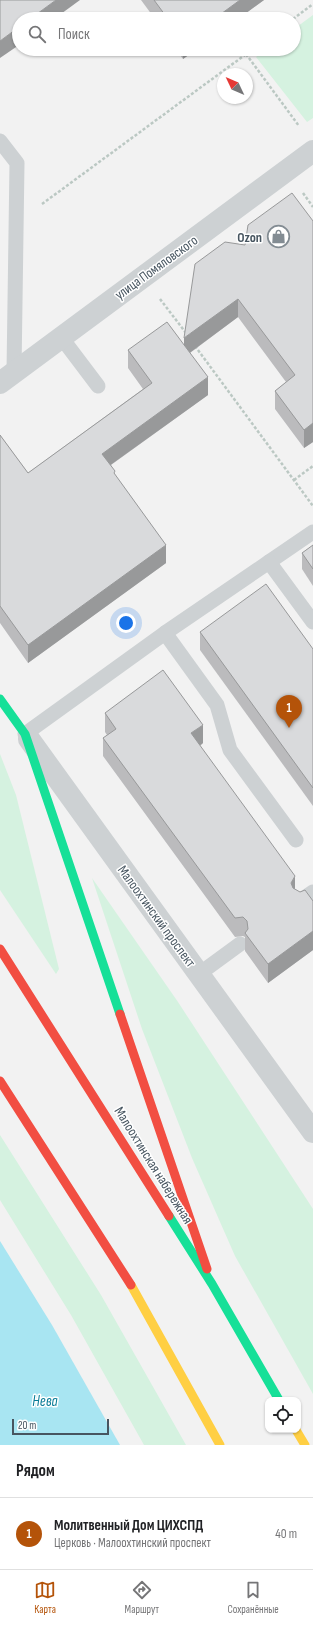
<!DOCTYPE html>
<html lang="ru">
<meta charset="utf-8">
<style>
:root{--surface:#fff;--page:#f6f6f6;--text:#202124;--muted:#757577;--line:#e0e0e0;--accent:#b45309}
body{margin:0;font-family:"Sofia Sans Condensed",sans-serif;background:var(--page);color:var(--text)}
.controls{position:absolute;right:12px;bottom:12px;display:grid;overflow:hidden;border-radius:8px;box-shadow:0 1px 3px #0004}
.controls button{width:36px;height:36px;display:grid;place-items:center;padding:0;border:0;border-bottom:1px solid var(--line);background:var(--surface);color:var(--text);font:20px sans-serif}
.compass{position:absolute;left:217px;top:68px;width:36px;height:36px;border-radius:50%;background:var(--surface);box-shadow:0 1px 3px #0004;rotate:314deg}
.scale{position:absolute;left:12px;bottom:10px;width:97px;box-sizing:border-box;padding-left:4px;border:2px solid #475560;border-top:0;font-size:11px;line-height:14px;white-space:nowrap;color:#475560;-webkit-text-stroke:3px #fff;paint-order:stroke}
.you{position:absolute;left:126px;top:623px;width:14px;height:14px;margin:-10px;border:3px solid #fff;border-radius:50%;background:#1a73e8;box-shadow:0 0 0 6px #1a73e833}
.badge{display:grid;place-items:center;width:26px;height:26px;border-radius:50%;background:var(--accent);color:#fff;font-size:13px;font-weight:700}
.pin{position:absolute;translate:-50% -33px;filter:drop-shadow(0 1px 2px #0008)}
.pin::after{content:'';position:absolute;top:21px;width:14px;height:12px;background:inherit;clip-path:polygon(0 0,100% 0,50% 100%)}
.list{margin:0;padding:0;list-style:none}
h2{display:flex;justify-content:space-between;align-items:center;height:52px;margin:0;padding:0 16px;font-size:17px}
h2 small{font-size:13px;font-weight:400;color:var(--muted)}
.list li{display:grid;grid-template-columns:26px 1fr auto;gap:12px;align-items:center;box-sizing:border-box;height:72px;padding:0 16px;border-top:1px solid var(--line)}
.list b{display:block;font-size:15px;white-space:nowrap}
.list p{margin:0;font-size:13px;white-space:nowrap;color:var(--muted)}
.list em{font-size:13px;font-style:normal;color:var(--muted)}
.icon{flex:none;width:22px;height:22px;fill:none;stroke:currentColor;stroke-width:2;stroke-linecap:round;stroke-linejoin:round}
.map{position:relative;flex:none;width:313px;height:1445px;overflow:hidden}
.search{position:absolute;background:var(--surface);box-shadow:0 1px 3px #0004;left:12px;right:12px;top:12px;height:44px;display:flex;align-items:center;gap:10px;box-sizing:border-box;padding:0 14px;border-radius:22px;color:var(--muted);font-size:15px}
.sheet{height:124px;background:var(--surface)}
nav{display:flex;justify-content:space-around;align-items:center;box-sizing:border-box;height:56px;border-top:1px solid var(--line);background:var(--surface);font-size:11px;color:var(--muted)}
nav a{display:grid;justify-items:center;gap:2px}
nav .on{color:var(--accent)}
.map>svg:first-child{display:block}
</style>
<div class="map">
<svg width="313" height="1445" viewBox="0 0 313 1445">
<rect width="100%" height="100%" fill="#f2f2f2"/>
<!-- green -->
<g fill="#d5f2e0">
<polygon points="313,15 313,118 307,122 256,57 267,49 294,49 294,29"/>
<polygon points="0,754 16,795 59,969 56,974 0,890"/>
<polygon points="92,878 178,1002 313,1209 313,1394 235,1256 192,1158 142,1029"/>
<polygon points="0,1135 101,1295 186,1445 144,1445 71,1315 0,1200"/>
</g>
<!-- water -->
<polygon fill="#a8e5f2" points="0,1241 52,1325 120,1445 0,1445"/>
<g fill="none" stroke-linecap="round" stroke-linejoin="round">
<!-- path -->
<g stroke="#bbc8c3" stroke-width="2.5" stroke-dasharray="3 2" stroke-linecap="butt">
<polyline points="293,19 313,4"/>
<polyline points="246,54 299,126"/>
<polyline points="303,193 313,207"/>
<polyline points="42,204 253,49"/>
<polyline points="160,299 186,333"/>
<polyline points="195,346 313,506"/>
<polyline points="294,480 313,466"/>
</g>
<!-- lane -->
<g stroke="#cdd1d3" stroke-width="15">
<polyline points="0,141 17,163 14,372"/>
<polyline points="61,337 98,386"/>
<polyline points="269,562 313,532"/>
<polyline points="165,633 217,705 230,750 296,840"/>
<polyline points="25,734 165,633 269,562 313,622"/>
<polyline points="300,901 313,892"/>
<polyline points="199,974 240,944"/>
</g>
<!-- street -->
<g stroke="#cdd1d3" stroke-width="22">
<polyline points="0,383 313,151"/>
<polyline points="29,739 313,1132"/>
</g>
<!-- fast -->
<g stroke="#16e098" stroke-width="9">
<polyline points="0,699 25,734 120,1014"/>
<polyline points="169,1216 212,1284 279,1400"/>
</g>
<!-- slow -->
<g stroke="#ffcf43" stroke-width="9">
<polyline points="131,1285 220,1445"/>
<polyline points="296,1430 305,1445"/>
</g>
<!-- jam -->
<g stroke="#f24e42" stroke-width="9">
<polyline points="0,949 169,1216"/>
<polyline points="120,1014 207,1269"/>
<polyline points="0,1081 131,1285"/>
</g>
</g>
<!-- wall -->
<g fill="#bbbbbd">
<polygon points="141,0 264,0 238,19 155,19"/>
<polygon points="176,49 197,49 183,59"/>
<polygon points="313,221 313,442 304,448 275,409 275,391 286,382 238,317 190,353 208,395 111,465 115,475 166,563 28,663 0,623 0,435 28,473 143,389 128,368 128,350 184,344 245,245"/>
<polygon points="313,545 313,586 302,569 302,553"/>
<polygon points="200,632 313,649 313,806 200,650"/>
<polygon points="105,713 203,743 200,746 295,889 313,901 313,950 268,983 245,951 245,937 243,936 235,937 103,756 103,738 107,735 105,732"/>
</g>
<!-- shaded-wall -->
<g fill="#98999a">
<polygon points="56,0 80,0 54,19 30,19"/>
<polygon points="240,0 264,0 238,19 214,19"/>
<polygon points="19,27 19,45 0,58 0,41"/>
<polygon points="183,49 197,49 183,59"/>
<polygon points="238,299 238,317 184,357 184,338"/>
<polygon points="208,377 208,395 102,471 102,454"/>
<polygon points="313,423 313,442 304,448 304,430"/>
<polygon points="166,545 166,563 28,663 28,645"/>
<polygon points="203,725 203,743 191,752 191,733"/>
<polygon points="295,876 295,894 291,883"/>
<polygon points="313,931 313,950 268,983 268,964"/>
</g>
<!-- building -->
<g fill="#d9dadc" stroke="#98999a">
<polygon points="0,0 56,0 30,19 19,19 19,27 0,41"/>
<polygon points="154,0 240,0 214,19 168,19"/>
<polygon points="292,193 313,221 313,423 304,430 275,391 295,375 238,299 184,338 195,264 225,242 245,245 248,225"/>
<polygon points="167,322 208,377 102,454 115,471 114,473 166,545 28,645 0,606 0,435 28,473 152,383 128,350"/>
<polygon points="313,545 313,569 302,553"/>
<polygon points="266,584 313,649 313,788 200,632"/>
<polygon points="163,670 203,725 191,733 295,876 291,883 293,888 300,892 305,890 313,901 313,931 268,964 245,933 248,929 247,921 243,917 235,918 103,738 116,729 105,713"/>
</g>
<!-- icons -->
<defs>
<symbol id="shop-ring" viewBox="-11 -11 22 22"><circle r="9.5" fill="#fff" stroke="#838c93" stroke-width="1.5"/><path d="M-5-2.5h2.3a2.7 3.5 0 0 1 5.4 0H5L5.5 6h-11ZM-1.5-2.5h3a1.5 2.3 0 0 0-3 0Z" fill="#838c93"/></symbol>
</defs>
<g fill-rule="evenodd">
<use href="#shop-ring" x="266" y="224" width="25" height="25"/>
</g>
<g text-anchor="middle" stroke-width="3" stroke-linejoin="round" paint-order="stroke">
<!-- poi labels -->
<g font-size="14" font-weight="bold" fill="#475560" stroke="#fff" text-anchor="end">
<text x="262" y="242">Ozon</text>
</g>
<!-- street labels -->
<g font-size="14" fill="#475560" stroke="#fff">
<text transform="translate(156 267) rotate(-36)" y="5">улица Помяловского</text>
<text transform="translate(157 916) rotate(54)" y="5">Малоохтинский проспект</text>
<text transform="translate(154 1165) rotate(58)" y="5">Малоохтинская набережная</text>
</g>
<!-- water labels -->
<g font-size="15" font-style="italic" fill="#077b96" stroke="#fff">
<text x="45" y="1406">Нева</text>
</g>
</g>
</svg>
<div class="controls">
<button><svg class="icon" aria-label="locate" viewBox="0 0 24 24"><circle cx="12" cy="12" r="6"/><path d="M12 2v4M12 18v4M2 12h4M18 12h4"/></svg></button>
</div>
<svg class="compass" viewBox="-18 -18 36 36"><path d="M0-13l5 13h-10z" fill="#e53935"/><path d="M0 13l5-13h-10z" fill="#757577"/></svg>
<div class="scale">20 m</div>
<div class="you"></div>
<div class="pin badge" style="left:289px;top:728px">1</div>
<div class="search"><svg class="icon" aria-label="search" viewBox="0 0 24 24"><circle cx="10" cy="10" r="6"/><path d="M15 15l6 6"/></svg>Поиск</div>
</div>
<section class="sheet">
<h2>Рядом<small></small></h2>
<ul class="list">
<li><span class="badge">1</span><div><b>Молитвенный Дом ЦИХСПД</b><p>Церковь · Малоохтинский проспект</p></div><em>40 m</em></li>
</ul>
</section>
<nav>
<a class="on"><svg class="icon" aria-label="map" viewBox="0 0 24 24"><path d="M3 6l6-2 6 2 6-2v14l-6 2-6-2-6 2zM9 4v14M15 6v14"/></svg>Карта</a>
<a><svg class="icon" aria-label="directions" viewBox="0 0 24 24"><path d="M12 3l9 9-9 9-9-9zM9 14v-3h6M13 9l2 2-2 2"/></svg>Маршрут</a>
<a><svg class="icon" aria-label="saved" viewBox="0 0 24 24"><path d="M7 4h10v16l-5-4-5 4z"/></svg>Сохранённые</a>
</nav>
